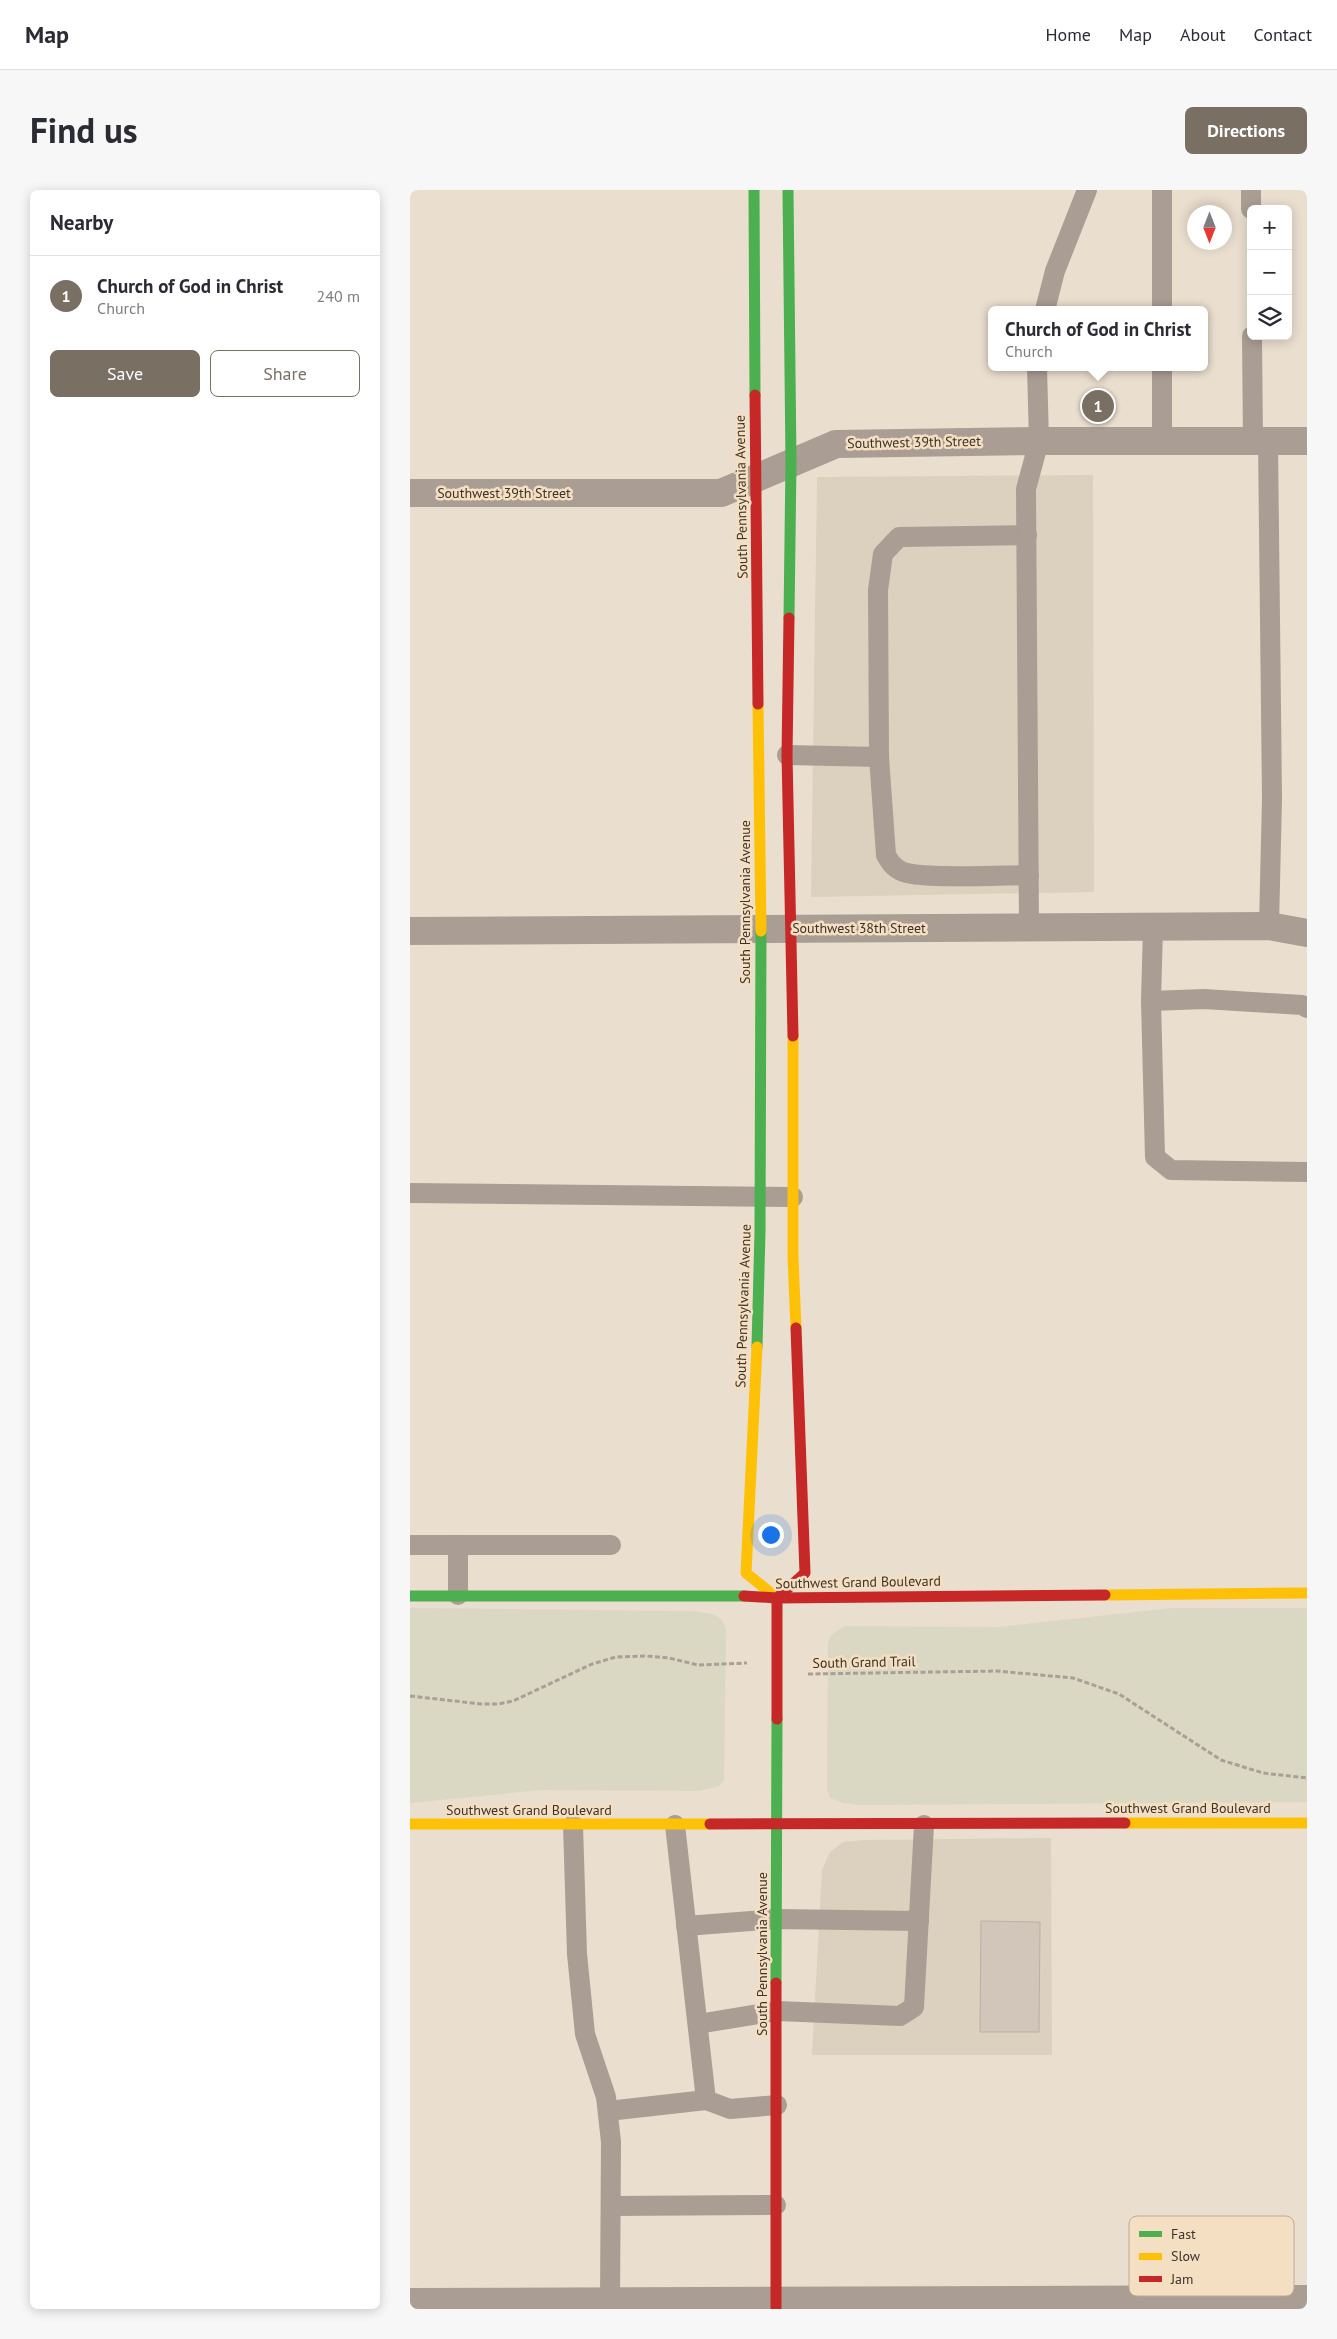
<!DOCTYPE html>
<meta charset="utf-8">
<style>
:root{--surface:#fff;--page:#f7f7f7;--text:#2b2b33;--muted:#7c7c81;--line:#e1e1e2;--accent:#796f63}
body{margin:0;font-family:"PT Sans",sans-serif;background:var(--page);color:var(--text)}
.controls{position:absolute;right:15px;top:15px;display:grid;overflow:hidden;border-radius:8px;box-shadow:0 2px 12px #0003}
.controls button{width:45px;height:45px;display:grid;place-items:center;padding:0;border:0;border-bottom:1px solid var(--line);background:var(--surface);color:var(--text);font:25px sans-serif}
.compass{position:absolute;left:777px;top:15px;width:45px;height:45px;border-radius:50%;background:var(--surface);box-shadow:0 2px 12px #0003;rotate:180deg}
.you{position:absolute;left:360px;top:1344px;width:18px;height:18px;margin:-12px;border:4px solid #fff;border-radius:50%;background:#1a73e8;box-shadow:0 0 0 8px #1a73e833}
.badge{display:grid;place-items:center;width:32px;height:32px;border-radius:50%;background:var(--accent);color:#fff;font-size:16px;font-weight:700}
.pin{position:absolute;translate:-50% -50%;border:2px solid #fff;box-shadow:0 1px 5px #0006}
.popup{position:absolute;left:578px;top:116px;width:220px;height:65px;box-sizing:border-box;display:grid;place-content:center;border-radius:8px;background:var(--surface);filter:drop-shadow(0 1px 4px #0005);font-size:16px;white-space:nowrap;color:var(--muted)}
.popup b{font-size:19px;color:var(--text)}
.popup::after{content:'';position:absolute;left:50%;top:100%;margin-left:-10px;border:10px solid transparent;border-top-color:var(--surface)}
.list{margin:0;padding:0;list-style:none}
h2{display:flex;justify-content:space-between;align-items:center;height:65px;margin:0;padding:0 20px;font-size:21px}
h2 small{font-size:16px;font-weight:400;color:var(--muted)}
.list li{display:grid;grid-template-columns:32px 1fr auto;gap:15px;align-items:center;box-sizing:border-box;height:80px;padding:0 20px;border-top:1px solid var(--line)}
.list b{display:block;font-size:19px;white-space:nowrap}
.list p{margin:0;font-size:16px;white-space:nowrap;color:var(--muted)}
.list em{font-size:16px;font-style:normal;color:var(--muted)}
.actions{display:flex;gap:10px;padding:15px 20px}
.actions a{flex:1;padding:11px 0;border:1px solid var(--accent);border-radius:8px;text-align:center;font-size:18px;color:var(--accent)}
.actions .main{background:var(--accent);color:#fff}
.icon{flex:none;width:28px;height:28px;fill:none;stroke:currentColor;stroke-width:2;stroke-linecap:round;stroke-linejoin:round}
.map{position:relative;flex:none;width:897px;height:2119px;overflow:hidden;border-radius:8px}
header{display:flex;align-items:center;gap:30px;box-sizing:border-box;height:70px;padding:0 25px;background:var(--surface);border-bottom:1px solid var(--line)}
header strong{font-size:24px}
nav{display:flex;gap:28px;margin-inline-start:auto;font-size:18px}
.intro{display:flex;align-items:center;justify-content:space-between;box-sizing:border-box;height:120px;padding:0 30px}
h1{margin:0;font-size:35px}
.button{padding:12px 22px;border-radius:8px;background:var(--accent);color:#fff;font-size:18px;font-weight:700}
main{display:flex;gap:30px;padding:0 30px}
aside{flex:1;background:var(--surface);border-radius:8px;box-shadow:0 2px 12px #0003}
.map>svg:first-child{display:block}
</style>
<header>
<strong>Map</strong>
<nav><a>Home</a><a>Map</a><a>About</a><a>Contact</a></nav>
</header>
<div class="intro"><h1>Find us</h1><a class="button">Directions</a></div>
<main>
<aside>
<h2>Nearby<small></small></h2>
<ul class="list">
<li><span class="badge">1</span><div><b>Church of God in Christ</b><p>Church</p></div><em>240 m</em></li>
</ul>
<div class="actions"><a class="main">Save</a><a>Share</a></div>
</aside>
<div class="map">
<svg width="897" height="2119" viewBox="0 0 897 2119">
<rect width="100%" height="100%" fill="#eadece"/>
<!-- commercial -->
<g fill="#dcd1be">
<polygon points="683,285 684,702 401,707 407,287"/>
<polygon points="641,1648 642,1865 402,1865 412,1680 420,1662 433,1652 454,1650"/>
</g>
<!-- green -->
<g fill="#dad8c3">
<path d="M 0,1418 L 285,1421 C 301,1425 312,1422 316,1440 L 314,1591 L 309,1596 L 289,1601 L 132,1600 L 0,1613 Z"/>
<polygon points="762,1418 897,1418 897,1612 452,1615 433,1613 420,1608 417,1599 418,1453 421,1445 434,1436 588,1437"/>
</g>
<!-- building -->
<polygon fill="#d1c6b9" stroke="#bab0a4" points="571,1731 630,1732 629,1842 570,1842"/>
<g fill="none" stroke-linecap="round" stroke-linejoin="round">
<!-- path -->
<g stroke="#a99f97" stroke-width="3" stroke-dasharray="5 2.5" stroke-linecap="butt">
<polyline points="398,1484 587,1481 663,1488 709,1504 811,1570 853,1583 897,1588"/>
<polyline points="0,1506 71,1514 88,1514 103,1511 182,1474 206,1467 236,1466 259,1468 288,1475 337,1473"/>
</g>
<!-- lane -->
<g stroke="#a99d94" stroke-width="20">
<polyline points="752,0 752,120"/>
<polyline points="841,0 841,19"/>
<polyline points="635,120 645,81 677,0"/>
<polyline points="842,146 843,251"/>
<polyline points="752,177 752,251"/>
<polyline points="858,251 862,608 859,736"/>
<path d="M 617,345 L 489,347 L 473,364 L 468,400 L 469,567 L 476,665 C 480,672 483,677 491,681 C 509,690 594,685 619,685"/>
<polyline points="377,565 469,567"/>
<polyline points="619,737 616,299 629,251 627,177"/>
<polyline points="743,738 741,811 745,967 761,980 897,982"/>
<polyline points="741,811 794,809 892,815 897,818"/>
<polyline points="0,1003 383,1007"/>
<polyline points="0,1355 48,1355 48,1405"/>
<polyline points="48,1355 201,1355"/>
<polyline points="163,1635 167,1764 175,1844 196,1907 201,1952 200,2111"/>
<polyline points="265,1635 296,1910 320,1919 367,1915"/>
<polyline points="276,1736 367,1729 509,1731"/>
<polyline points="288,1834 367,1821 490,1826 504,1817 514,1635"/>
<polyline points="198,1921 296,1910"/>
<polyline points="201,2016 366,2015"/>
</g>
<!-- street -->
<g stroke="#a99d94" stroke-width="28">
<polyline points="0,303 311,303 426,254 629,251 897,251"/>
<polyline points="0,741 859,736 897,743"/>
<polyline points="0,2112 897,2109"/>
</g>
<!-- fast -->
<g stroke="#4caf50" stroke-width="11">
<polyline points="344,0 345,205"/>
<polyline points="378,0 381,272 379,428"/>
<polyline points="347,1157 350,1042 351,741"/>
<polyline points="0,1406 334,1406"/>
<polyline points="366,1793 367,1529"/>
</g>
<!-- slow -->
<g stroke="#ffc107" stroke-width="11">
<polyline points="348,514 351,741"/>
<polyline points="383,846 383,1068 386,1138"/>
<polyline points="347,1157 336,1383 367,1408"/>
<polyline points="695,1405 897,1403"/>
<polyline points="715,1633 897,1633"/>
<polyline points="0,1634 300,1634"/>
</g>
<!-- jam -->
<g stroke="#c62828" stroke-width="11">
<polyline points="345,205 348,514"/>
<polyline points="379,428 377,565 383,846"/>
<polyline points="334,1406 367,1408 695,1405"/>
<polyline points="367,1529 367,1408 395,1383 386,1138"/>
<polyline points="300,1634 715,1633"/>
<polyline points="366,2119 366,1793"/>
</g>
</g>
<g text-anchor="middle" stroke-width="5" stroke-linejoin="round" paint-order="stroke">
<!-- street labels -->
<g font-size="14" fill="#3c3329" stroke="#f5dfc3">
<text transform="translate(504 252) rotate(-1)" y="5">Southwest 39th Street</text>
<text x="94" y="308">Southwest 39th Street</text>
<text transform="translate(331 307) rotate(-91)" y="5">South Pennsylvania Avenue</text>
<text transform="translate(335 712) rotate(-90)" y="5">South Pennsylvania Avenue</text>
<text x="449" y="743">Southwest 38th Street</text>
<text transform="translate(333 1116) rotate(-88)" y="5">South Pennsylvania Avenue</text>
<text transform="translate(448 1392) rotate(-1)" y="5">Southwest Grand Boulevard</text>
<text transform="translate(454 1472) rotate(-1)" y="5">South Grand Trail</text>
<text x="778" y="1623">Southwest Grand Boulevard</text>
<text x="119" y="1625">Southwest Grand Boulevard</text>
<text transform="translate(352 1764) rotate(-90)" y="5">South Pennsylvania Avenue</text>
</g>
</g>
<!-- legend -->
<rect x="719" y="2026" width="165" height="80" rx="8" fill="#f5dfc3" stroke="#beab95" stroke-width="1"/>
<rect x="729" y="2041" width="23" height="6" fill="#4caf50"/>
<rect x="729" y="2063" width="23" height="7" fill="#ffc107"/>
<rect x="729" y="2086" width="23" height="6" fill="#c62828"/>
<g font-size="14" fill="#3c3329">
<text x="761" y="2049">Fast</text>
<text x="761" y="2071">Slow</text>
<text x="761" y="2094">Jam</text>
</g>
</svg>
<div class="controls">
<button>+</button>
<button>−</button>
<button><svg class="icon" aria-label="layers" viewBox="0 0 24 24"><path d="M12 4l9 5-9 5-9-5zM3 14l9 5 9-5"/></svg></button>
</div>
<svg class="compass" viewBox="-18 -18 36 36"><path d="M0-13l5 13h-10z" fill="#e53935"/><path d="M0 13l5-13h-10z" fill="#7c7c81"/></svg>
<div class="you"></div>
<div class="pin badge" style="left:688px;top:216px">1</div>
<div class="popup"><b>Church of God in Christ</b>Church</div>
</div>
</main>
